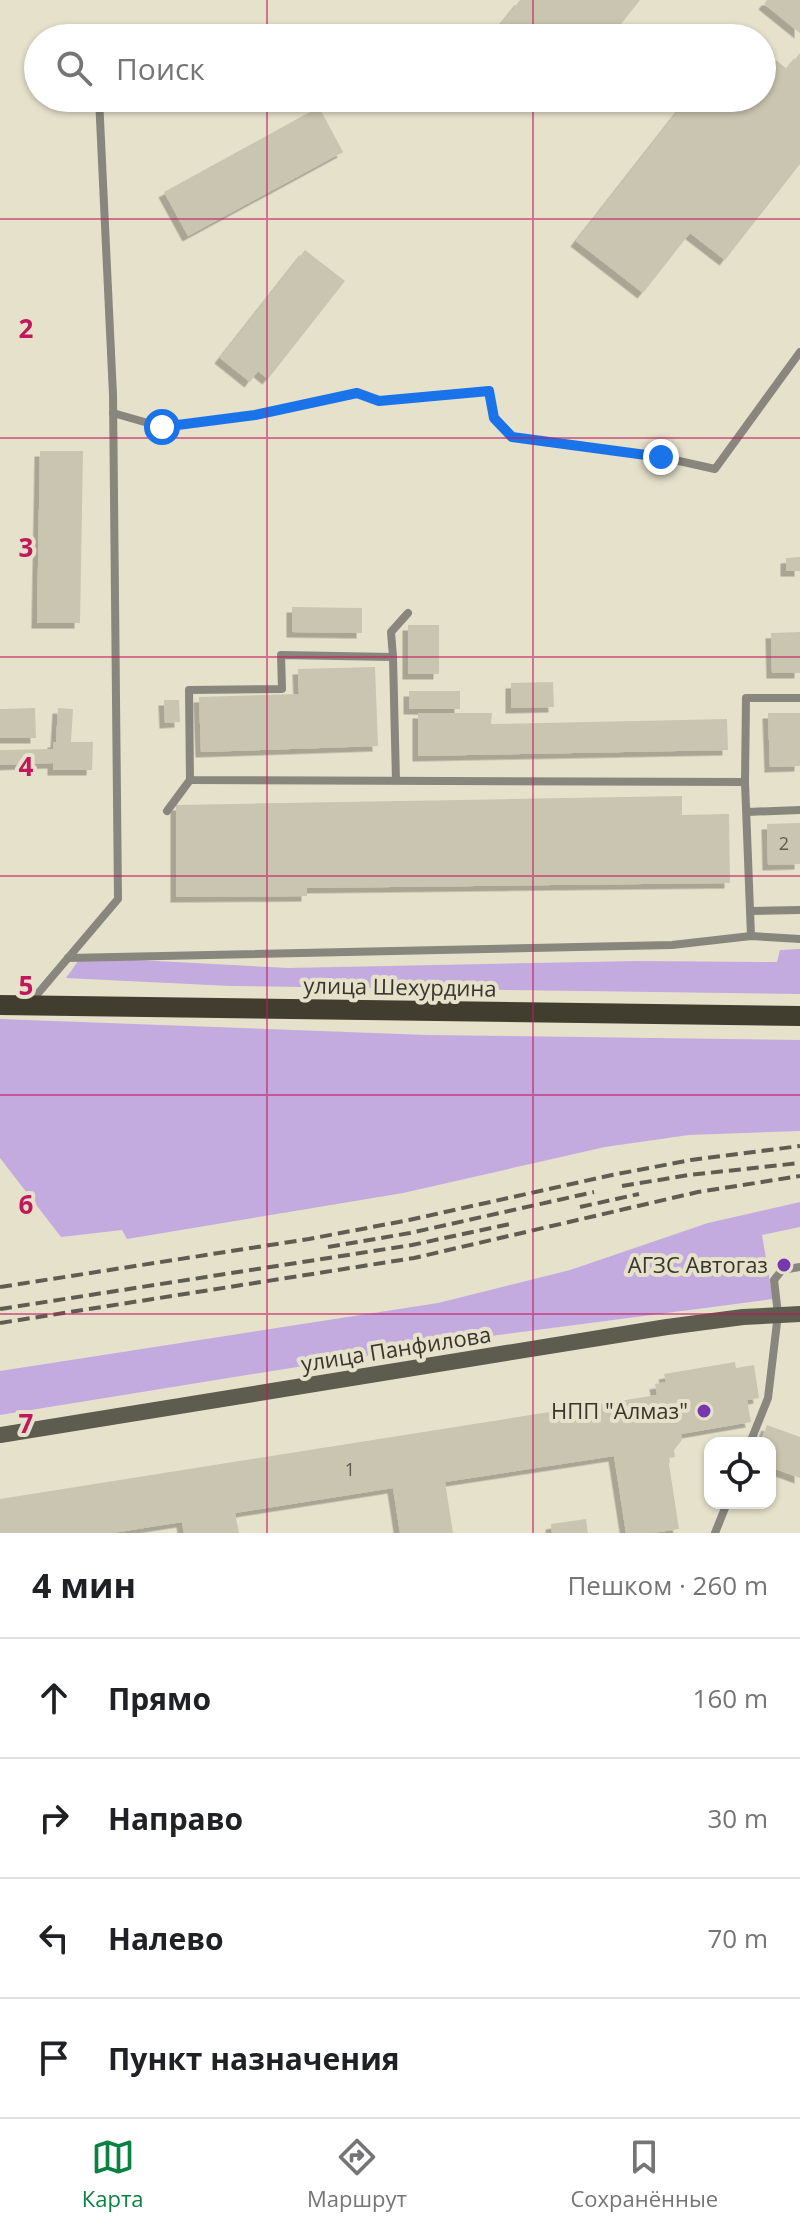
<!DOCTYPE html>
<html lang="ru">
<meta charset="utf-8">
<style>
:root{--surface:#fff;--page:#f6f6f6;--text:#202124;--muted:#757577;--line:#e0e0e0;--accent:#0b8043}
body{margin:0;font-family:"Open Sans",sans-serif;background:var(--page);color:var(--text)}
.controls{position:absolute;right:24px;bottom:24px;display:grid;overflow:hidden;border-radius:16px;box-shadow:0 2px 6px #0004}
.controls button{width:72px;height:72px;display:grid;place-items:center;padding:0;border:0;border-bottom:2px solid var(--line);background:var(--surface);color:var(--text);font:40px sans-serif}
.stop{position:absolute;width:24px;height:24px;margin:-18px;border:6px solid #1a73e8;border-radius:50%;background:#fff}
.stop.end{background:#1a73e8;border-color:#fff;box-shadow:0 2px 8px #0008}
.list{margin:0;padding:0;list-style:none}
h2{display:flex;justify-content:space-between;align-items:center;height:104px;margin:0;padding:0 32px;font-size:34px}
h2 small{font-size:26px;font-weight:400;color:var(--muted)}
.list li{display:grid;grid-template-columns:52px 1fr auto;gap:24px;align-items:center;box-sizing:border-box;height:120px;padding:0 32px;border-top:2px solid var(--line)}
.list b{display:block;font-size:30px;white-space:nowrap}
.list em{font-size:26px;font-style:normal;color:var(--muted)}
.icon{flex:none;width:44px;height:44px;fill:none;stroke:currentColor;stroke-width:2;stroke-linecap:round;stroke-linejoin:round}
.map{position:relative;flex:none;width:800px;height:1533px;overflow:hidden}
.search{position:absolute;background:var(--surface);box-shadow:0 2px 6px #0004;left:24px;right:24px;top:24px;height:88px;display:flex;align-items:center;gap:20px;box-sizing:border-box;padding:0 28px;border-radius:44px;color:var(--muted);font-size:30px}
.sheet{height:584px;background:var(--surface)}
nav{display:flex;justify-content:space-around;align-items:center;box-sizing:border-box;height:112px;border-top:2px solid var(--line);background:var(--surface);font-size:22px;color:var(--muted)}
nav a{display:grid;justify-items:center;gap:4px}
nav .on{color:var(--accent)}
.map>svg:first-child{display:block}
</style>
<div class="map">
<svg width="800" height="1533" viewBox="0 0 800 1533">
<defs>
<filter id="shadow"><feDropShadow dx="-5.5" dy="5.5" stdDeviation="0" flood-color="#0004"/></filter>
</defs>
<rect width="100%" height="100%" fill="#e6e1cb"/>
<!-- green -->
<g fill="#c3abe0">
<polygon points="800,949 800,994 230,986 66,978 81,957 288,968 637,961 777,962 780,950"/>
<polygon points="0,1019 427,1035 800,1040 800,1131 689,1135 605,1147 403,1193 127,1239 122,1230 61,1237 0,1158"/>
<polygon points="800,1202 800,1227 762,1235 773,1299 476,1338 0,1415 0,1371 438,1303 570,1270 708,1223"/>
</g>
<!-- building -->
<g fill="#cac5b0" filter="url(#shadow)">
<polygon points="520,0 640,0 610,38 490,38"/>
<polygon points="767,0 800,0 800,33 764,4"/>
<polygon points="762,49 787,69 800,53 800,164 725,260 690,233 643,293 576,241 688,98 762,98"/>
<polygon points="319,107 343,152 188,236 164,192"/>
<polygon points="305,250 345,281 268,379 258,371 250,382 220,358"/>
<polygon points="40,451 83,451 80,623 37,623"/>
<polygon points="800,557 800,571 786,571 786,558"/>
<polygon points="292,607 362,608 362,633 292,632"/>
<rect x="408" y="625" width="31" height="49"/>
<polygon points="800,632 800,673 772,673 771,633"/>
<polygon points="375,667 378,746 201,752 199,697 299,694 298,669"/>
<polygon points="553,682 554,707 511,708 511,683"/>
<rect x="409" y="691" width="51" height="18"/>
<polygon points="164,700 179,700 180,722 165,723"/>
<polygon points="35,708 36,738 0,738 0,709"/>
<polygon points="58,708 73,709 71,742 93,742 92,770 53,770 53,763 0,765 0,750 53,749 53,742 56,742"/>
<polygon points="418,713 492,713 491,724 727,719 728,750 418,756"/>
<polygon points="768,713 800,713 800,766 770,767"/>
<polygon points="682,796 682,815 729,814 730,883 307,888 307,896 176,897 176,805"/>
<polygon points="800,823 800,864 768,865 767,824"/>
<polygon points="735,1362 736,1368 754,1365 759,1398 747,1400 751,1422 681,1434 682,1440 674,1450 675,1457 668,1458 679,1529 653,1533 626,1533 614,1456 445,1482 453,1533 400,1533 393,1488 235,1513 239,1533 184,1533 182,1522 112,1533 0,1533 0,1499 657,1395 655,1384 666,1382 664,1374"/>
<polygon points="767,1425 800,1437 800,1478 770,1467 770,1443 760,1443"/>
<polygon points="586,1519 588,1533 552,1533 551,1524"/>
</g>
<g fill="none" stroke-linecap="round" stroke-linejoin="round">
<!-- lane -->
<g stroke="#88867d" stroke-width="8">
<polyline points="113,413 162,427 255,415 357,393 379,401 489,391 494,418 512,437 661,457 715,469 800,352"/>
<polyline points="393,657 391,632 408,613"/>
<polyline points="396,781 393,657 281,655 282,689 189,690 190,780 745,782"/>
<polyline points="167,811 190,780"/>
<polyline points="747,812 800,810"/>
<polyline points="751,911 800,910"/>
<polyline points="751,936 745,782 746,698 800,698"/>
<polyline points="68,958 672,945 751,936 800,939"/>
<polyline points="29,1004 118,899 113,395 99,98"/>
<polyline points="750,1443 768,1398 778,1314 774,1280 782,1270 800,1267"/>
<polyline points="715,1533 727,1503"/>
</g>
<!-- secondary -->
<polyline stroke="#5e5b4f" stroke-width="16" points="0,1435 667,1327 743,1317 800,1314"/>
<!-- primary -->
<polyline stroke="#413e2f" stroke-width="20" points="0,1005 800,1016"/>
<!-- rail -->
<g stroke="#5f5d51" stroke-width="4" stroke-dasharray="12 6" stroke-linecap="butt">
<polyline points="622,1186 689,1175 800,1163"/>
<polyline points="580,1207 639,1194"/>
<polyline points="328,1247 410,1233 594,1192"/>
<polyline points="0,1287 309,1239 409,1220 612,1175 691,1160 800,1146"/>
<polyline points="0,1309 412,1245 510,1224"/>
<polyline points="0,1323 414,1258 698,1192 800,1176"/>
</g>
</g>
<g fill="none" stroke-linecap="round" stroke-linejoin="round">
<!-- route -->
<polyline stroke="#1a73e8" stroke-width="10" points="162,427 255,415 357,393 379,401 489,391 494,418 512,437 661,457"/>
</g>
<!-- grid -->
<path fill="none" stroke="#c2185b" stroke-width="2" stroke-opacity="0.55" d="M 267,0 L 267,38M 533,0 L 533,38M 267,98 L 267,1533M 533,98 L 533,1533M 0,219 L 800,219M 0,438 L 800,438M 0,657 L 800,657M 0,876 L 800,876M 0,1095 L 800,1095M 0,1314 L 800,1314"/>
<!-- markers -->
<g fill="#7738ad" stroke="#e6e1cb" stroke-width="3">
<circle cx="784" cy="1265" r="8"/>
<circle cx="704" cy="1411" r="8"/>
</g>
<g text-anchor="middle" stroke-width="8" stroke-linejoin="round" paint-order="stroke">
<!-- number labels -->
<g font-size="18" fill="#5c594d">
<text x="784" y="850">2</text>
<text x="350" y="1476">1</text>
</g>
<!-- street labels -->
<g font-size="22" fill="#37352c" stroke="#e6e1cb">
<text transform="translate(400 987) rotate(1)" y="8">улица Шехурдина</text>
<text transform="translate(396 1349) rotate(-9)" y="8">улица Панфилова</text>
</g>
<!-- poi labels -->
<g font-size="22" fill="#37352c" stroke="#e6e1cb" text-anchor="end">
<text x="768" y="1273">АГЗС Автогаз</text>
<text x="688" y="1419">НПП "Алмаз"</text>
</g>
</g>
<g font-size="26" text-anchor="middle" font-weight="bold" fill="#c2185b" stroke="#e6e1cb" stroke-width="8" stroke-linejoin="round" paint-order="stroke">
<text x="26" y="338">2</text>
<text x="26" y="557">3</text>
<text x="26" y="776">4</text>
<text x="26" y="995">5</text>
<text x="26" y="1214">6</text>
<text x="26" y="1433">7</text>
</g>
</svg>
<div class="controls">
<button><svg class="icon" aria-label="locate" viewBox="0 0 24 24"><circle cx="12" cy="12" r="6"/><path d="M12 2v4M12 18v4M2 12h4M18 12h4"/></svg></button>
</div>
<div class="stop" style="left:162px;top:427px"></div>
<div class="stop end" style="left:661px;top:457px"></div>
<div class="search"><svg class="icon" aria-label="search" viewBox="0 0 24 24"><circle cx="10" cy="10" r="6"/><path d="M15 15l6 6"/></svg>Поиск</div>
</div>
<section class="sheet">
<h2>4 мин<small>Пешком · 260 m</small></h2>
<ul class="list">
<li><svg class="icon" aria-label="ahead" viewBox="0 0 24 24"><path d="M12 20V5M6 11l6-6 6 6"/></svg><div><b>Прямо</b></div><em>160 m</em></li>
<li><svg class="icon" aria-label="right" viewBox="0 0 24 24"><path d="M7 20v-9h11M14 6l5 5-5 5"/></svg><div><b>Направо</b></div><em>30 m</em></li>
<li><svg class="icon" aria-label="left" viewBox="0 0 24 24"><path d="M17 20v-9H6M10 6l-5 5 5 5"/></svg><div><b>Налево</b></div><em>70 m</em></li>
<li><svg class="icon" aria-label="arrive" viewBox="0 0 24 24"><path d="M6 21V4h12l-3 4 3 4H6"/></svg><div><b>Пункт назначения</b></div></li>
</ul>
</section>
<nav>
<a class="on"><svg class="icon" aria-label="map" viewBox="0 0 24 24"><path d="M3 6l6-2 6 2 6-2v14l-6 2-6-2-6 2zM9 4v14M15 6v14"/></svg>Карта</a>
<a><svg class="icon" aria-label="directions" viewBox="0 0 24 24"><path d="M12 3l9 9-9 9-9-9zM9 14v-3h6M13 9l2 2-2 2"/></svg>Маршрут</a>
<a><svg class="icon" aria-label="saved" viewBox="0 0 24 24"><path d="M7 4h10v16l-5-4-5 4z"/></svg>Сохранённые</a>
</nav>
